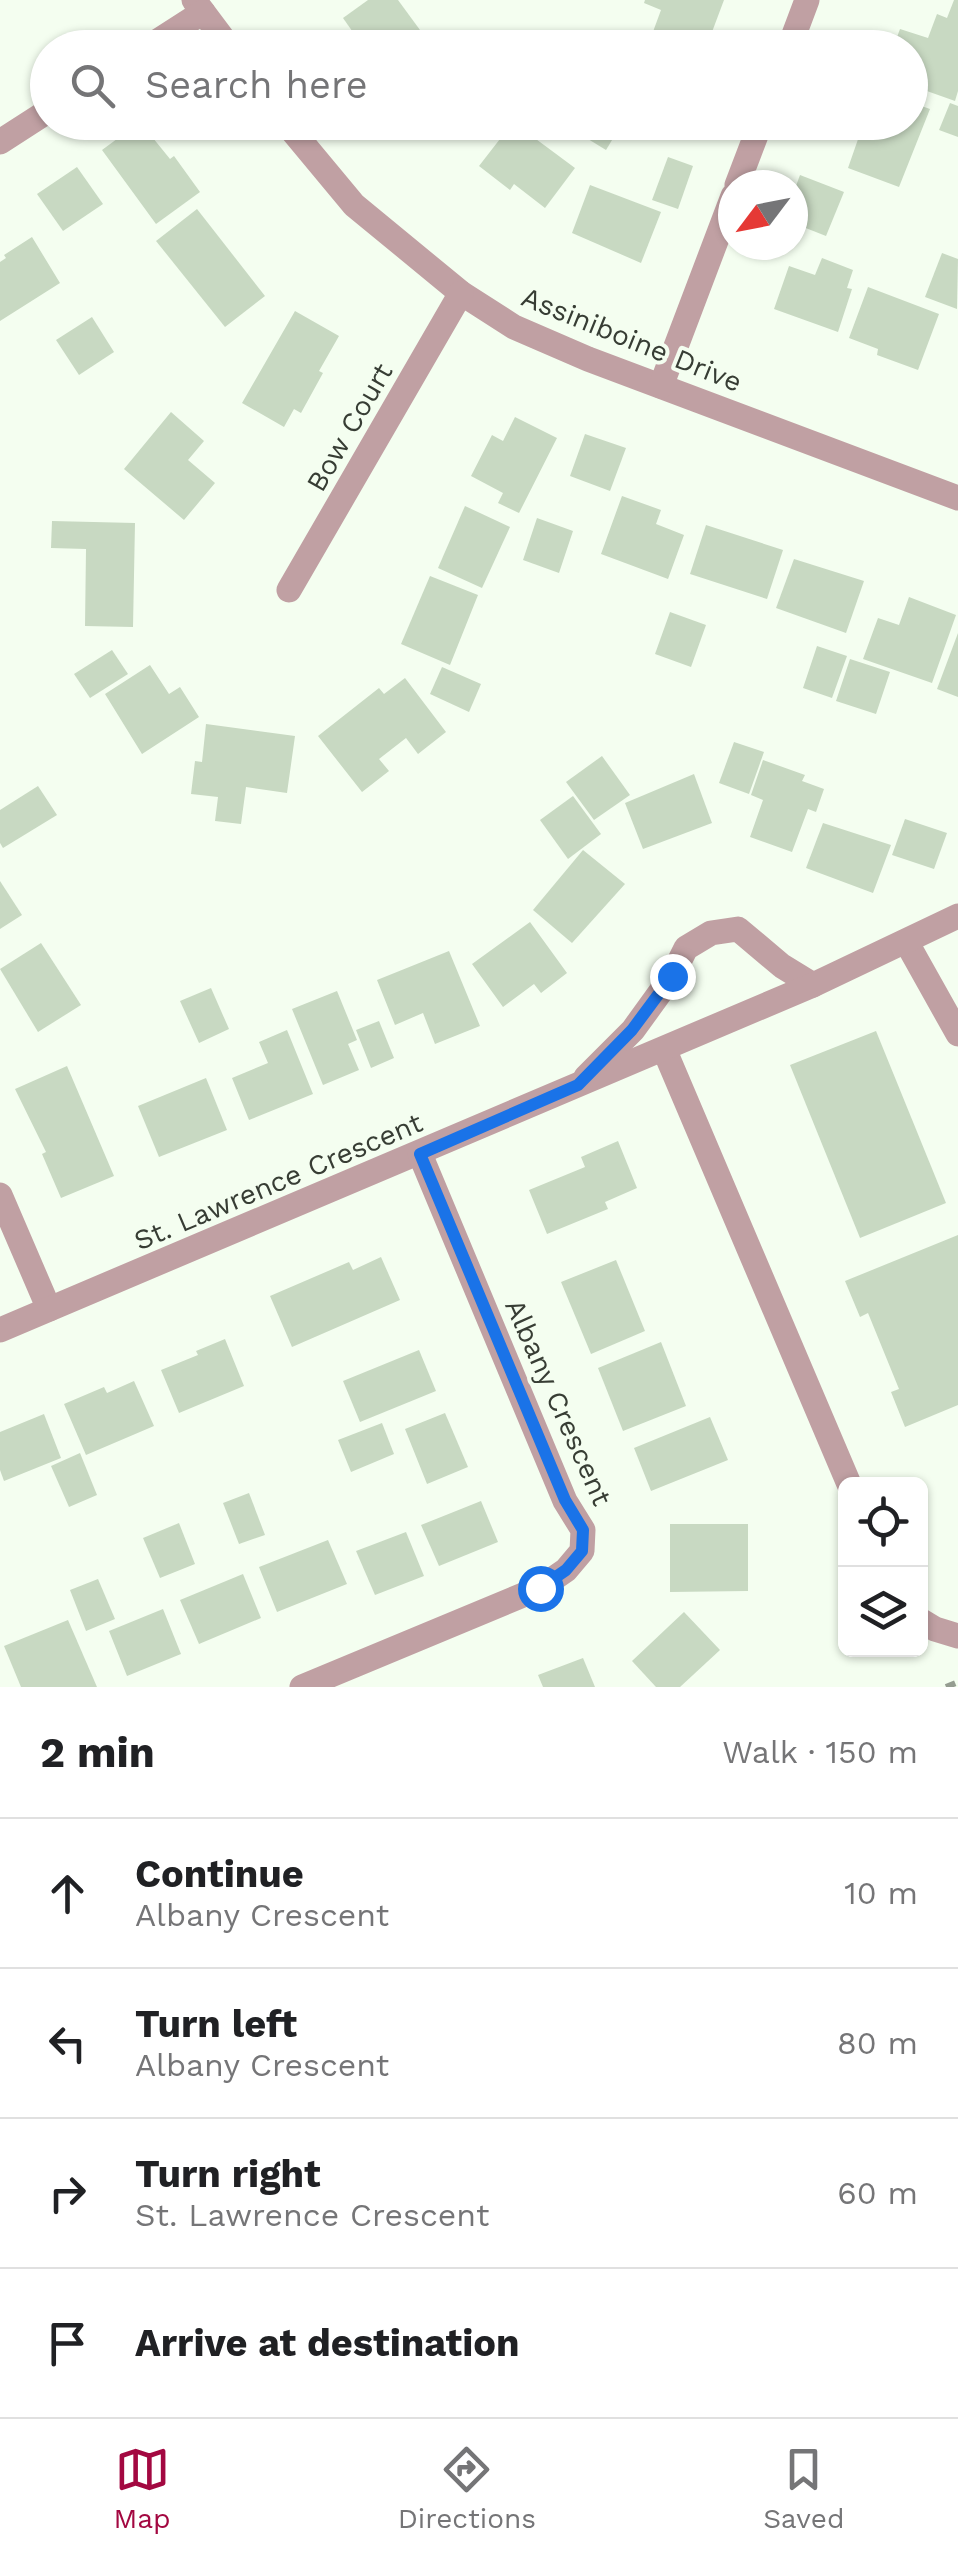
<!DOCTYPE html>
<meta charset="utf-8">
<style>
:root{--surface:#fff;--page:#f2f2f2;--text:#202124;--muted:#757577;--line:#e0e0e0;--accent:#a30841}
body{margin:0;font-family:"Work Sans",sans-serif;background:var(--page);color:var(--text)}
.controls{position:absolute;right:30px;bottom:30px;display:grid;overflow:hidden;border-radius:15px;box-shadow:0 2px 8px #0004}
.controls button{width:90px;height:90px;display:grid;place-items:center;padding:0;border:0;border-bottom:2px solid var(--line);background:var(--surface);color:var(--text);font:50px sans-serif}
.compass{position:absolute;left:718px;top:170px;width:90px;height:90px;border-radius:50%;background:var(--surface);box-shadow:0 2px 8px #0004;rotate:238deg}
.stop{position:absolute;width:30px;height:30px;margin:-22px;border:8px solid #1a73e8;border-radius:50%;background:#fff}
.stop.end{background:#1a73e8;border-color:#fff;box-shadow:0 2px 10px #0008}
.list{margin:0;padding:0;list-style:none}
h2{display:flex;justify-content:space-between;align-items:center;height:130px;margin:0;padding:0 40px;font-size:42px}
h2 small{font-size:32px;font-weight:400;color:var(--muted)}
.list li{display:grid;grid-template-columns:65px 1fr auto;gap:30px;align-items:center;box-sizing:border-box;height:150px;padding:0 40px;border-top:2px solid var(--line)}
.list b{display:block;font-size:38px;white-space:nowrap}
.list p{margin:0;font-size:32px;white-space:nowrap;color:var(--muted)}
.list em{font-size:32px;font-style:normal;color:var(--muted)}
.icon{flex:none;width:55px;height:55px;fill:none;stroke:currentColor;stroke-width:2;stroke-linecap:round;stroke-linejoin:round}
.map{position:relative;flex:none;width:958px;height:1687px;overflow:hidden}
.search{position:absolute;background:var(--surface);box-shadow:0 2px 8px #0004;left:30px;right:30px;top:30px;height:110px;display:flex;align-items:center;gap:25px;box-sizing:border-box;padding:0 35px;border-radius:55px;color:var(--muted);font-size:38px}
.sheet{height:730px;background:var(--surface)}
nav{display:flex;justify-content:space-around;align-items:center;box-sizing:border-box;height:140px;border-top:2px solid var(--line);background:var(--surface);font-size:28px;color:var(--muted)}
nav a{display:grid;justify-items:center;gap:5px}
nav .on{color:var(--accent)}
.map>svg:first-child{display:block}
</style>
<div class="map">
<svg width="958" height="1687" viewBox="0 0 958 1687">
<rect width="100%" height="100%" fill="#f4fef0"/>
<!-- building -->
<g fill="#c8d9c2">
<polygon points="368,0 398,0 431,45 364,48 343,18"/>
<polygon points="645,0 724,0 706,48 647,48 661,10 644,3"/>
<polygon points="954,0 958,0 958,91 955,101 910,85 910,48 893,48 900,29 928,38 937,14 947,18"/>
<polygon points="527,32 545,48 515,48"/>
<polygon points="910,102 930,109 899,187 848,168 864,122 910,122"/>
<polygon points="950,103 958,106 958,137 939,130"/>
<polygon points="140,122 170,159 174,156 200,192 156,224 102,150"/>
<polygon points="430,122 466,122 447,140"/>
<polygon points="513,122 575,168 545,208 514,184 510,190 479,166"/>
<polygon points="574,122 623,122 606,150 570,128"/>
<polygon points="668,157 693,166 678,209 652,200"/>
<polygon points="77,167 103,204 63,231 37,194"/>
<polygon points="800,175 844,192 826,236 793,223 793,194"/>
<polygon points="590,185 661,212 641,263 572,233"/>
<polygon points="197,209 265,296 225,327 156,241"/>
<polygon points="32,237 60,283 0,321 0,262 6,258 4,255"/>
<polygon points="942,253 958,259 957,309 925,297"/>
<polygon points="822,258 853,270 847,288 852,289 838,332 774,309 789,266 815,275"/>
<polygon points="868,287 939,314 918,370 877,355 878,349 849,338"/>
<polygon points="295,311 339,336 319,371 323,373 301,413 294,409 284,427 242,403"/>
<polygon points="92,317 114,352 79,375 56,340"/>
<polygon points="171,412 204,441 188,460 215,483 184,520 124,469"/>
<polygon points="515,417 557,438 519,513 498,503 503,493 471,476 492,435 503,441"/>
<polygon points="585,434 626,448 610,491 570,476"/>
<polygon points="622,496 661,510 656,524 684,535 668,579 601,554"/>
<polygon points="465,506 510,527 482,588 438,568"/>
<polygon points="537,518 573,531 559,573 523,560"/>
<polygon points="52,521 135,523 133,627 85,626 86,549 51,548"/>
<polygon points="706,525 783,550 767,599 690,574"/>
<polygon points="794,559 864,581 846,633 776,608"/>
<polygon points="430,576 478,595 450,665 401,644"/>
<polygon points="909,597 956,615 932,683 863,659 878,618 899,625"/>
<polygon points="670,612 706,625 691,667 655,654"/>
<polygon points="958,633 958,697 937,689"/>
<polygon points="817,646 847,656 832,698 803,688"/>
<polygon points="112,650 128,674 90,698 74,674"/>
<polygon points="850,659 890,672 876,714 836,701"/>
<polygon points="150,665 169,694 180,687 199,717 142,754 105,694"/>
<polygon points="442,667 481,684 469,712 430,694"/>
<polygon points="405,678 446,732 418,754 406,738 379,759 389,771 362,792 318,736 379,688 384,694"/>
<polygon points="206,724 295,736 287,793 246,787 241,824 215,821 218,797 191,794 195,761 202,762"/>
<polygon points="734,742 764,752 749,794 719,783"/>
<polygon points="602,756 630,795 594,820 566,782"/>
<polygon points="763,760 805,775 802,781 824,789 816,812 808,809 792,852 750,837 763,800 751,795"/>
<polygon points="694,774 712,823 643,849 625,803"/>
<polygon points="38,786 57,815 3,848 0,843 0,810"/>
<polygon points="573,796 601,834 568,859 540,820"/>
<polygon points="905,819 947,833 934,869 892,855"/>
<polygon points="823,823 891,845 873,893 806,868"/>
<polygon points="583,850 625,884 572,943 533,910"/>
<polygon points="0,881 22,915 0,929"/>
<polygon points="530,922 567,973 541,993 534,984 503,1007 472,964"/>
<polygon points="41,943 81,1005 38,1032 0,969"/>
<polygon points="449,951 480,1026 435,1044 423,1013 395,1025 377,980"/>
<polygon points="211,988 229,1029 199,1043 180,1001"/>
<polygon points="337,991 357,1040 348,1044 359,1070 323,1085 292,1009"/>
<polygon points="379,1021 394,1058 371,1068 356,1030"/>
<polygon points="287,1030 313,1094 249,1120 232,1078 268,1063 259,1042"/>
<polygon points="876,1031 946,1203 860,1238 790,1065"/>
<polygon points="67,1066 114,1176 61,1198 42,1154 46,1152 15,1089"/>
<polygon points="206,1078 227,1130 159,1157 138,1106"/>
<polygon points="618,1141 637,1188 605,1202 608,1209 547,1234 529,1190 585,1167 581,1157"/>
<polygon points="958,1235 958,1405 905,1427 891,1392 899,1389 868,1313 860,1317 845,1281"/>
<polygon points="381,1257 400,1300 292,1347 270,1296 349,1262 353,1270"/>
<polygon points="616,1260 645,1331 591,1354 561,1282"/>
<polygon points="225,1339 244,1386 179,1413 161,1370 198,1355 196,1351"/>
<polygon points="661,1342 686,1406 623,1431 598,1368"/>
<polygon points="419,1350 436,1391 360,1422 343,1381"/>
<polygon points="134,1381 154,1426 86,1455 64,1404 104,1387 107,1393"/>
<polygon points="445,1413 468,1467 427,1484 405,1429"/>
<polygon points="44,1414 61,1458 4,1481 0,1470 0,1432"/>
<polygon points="710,1417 728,1460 651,1491 634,1448"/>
<polygon points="382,1423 394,1454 351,1472 338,1440"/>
<polygon points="80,1453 97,1495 69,1507 51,1466"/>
<polygon points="249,1493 265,1535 239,1544 223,1503"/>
<polygon points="481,1501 498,1542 439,1566 421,1525"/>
<polygon points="179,1523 195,1564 160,1578 143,1538"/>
<polygon points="670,1524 748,1524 748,1591 670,1592"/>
<polygon points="406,1532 424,1576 375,1595 356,1551"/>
<polygon points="328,1540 347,1584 277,1612 259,1567"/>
<polygon points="243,1574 261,1618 199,1644 180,1600"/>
<polygon points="98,1579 115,1619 86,1631 70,1590"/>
<polygon points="163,1609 181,1654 127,1676 109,1631"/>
<polygon points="684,1612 720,1650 680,1687 656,1687 632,1661"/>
<polygon points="68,1620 97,1687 21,1687 4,1646"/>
<polygon points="583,1658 595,1687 543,1687 538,1675"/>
</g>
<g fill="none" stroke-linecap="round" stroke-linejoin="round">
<!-- path -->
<polyline stroke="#959d91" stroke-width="6" stroke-dasharray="10 5" stroke-linecap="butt" points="946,1687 958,1682"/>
<!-- minor -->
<g stroke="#c0a0a3" stroke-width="25">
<polyline points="194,0 230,48"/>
<polyline points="147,48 203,12"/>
<polyline points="789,48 807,0"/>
<polyline points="285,122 354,205 461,293 514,327 588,359 958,498"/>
<polyline points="0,142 48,111"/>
<polyline points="737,185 761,122"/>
<polyline points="661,386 733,196"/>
<polyline points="289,590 461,293"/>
<polyline points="907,943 958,1034"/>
<polyline points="664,1049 849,1484"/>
<polyline points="586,1077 633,1030 672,976 686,948 711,933 738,929 782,966 813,985"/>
<polyline points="0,1195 49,1309"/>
<polyline points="0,1330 813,985 958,916"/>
<polyline points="920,1620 935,1629 958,1636"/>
<polyline points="302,1687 540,1588 566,1570 582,1551 583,1530 565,1501 420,1154"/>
</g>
</g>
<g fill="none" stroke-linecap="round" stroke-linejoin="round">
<!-- route -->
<polyline stroke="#1a73e8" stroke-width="12" points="540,1588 566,1570 582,1551 583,1530 565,1500 420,1154 578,1085 632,1030 672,976"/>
</g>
<g text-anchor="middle" stroke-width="8" stroke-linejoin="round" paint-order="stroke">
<!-- street labels -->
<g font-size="28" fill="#373d34" stroke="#f4fef0">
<text transform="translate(632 339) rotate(22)" y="10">Assiniboine Drive</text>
<text transform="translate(349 427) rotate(-60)" y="10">Bow Court</text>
<text transform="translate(278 1181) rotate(-23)" y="10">St. Lawrence Crescent</text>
<text transform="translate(559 1402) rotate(66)" y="10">Albany Crescent</text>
</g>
</g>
</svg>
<div class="controls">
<button><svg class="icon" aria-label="locate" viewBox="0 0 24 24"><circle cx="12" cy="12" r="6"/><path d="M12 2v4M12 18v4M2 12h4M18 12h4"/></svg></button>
<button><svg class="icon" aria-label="layers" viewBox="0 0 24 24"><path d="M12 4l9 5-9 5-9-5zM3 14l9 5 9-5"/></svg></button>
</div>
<svg class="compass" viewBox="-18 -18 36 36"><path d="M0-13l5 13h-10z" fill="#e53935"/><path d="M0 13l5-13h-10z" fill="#757577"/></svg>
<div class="stop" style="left:540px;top:1588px"></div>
<div class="stop end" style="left:672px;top:976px"></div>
<div class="search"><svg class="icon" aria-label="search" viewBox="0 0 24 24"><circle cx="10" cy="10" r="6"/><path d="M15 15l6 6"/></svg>Search here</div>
</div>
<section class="sheet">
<h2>2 min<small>Walk · 150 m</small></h2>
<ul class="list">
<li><svg class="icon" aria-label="ahead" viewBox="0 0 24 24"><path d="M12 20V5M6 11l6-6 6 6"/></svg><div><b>Continue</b><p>Albany Crescent</p></div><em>10 m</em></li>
<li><svg class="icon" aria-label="left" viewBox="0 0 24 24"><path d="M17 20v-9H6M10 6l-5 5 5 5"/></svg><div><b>Turn left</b><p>Albany Crescent</p></div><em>80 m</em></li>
<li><svg class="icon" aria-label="right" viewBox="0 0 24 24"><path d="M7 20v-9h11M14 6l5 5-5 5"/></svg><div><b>Turn right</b><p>St. Lawrence Crescent</p></div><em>60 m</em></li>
<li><svg class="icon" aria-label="arrive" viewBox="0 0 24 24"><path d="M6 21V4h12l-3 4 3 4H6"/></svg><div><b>Arrive at destination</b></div></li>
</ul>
</section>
<nav>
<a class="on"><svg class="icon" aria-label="map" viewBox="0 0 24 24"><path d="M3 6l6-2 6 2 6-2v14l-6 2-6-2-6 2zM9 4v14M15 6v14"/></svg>Map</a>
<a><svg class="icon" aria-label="directions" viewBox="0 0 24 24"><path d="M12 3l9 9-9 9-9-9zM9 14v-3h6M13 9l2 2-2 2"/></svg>Directions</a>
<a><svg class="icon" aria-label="saved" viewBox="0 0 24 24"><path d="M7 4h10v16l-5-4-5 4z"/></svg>Saved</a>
</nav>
